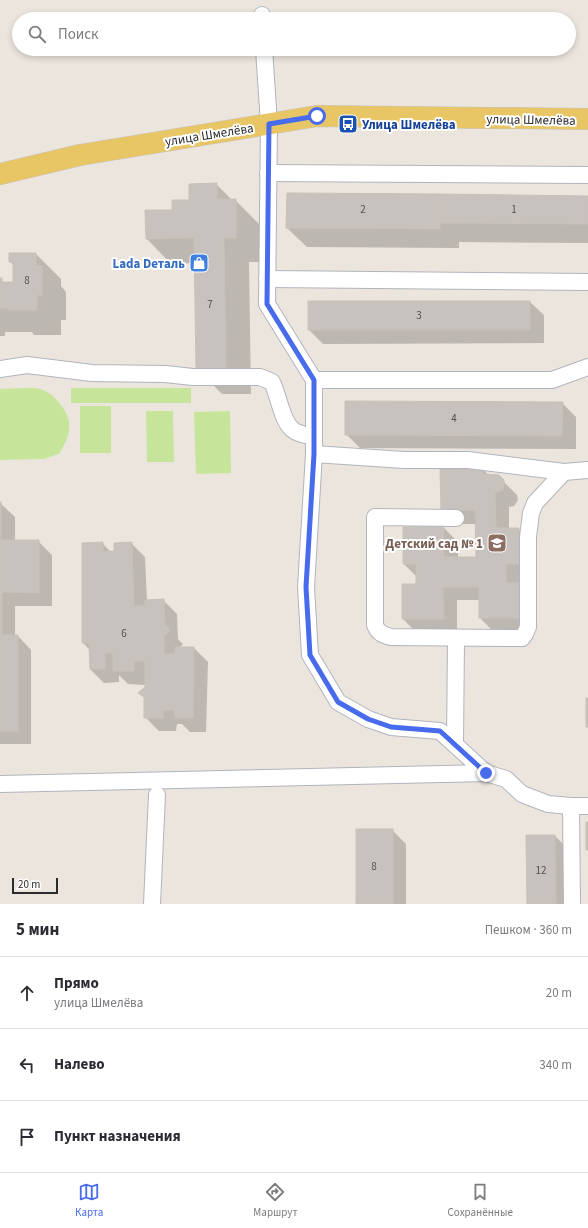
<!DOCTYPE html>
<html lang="ru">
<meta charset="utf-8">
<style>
:root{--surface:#fff;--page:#f7f7f7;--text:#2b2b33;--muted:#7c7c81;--line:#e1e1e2;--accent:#486bee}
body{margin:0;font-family:"Source Sans 3",sans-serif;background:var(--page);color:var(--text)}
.scale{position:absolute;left:12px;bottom:10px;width:46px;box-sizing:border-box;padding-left:4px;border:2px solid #2b2b2b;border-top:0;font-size:11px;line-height:14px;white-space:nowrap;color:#2b2b2b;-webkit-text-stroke:3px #fff;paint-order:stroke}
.stop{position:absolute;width:12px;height:12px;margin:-9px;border:3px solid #486bee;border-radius:50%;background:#fff}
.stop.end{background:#486bee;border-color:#fff;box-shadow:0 1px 4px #0008}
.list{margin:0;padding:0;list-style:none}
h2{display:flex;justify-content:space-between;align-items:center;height:52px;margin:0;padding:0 16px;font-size:17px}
h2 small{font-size:13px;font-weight:400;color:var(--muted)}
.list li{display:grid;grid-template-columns:26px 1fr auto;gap:12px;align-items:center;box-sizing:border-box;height:72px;padding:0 16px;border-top:1px solid var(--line)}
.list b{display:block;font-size:15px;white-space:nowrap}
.list p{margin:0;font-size:13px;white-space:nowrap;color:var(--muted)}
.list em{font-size:13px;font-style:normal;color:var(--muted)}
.icon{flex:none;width:22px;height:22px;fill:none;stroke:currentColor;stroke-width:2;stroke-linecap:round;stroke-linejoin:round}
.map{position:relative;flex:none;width:588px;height:904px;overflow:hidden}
.search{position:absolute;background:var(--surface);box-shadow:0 2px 6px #0003;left:12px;right:12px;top:12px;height:44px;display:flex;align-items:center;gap:10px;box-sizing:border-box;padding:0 14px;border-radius:22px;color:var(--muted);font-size:15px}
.sheet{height:268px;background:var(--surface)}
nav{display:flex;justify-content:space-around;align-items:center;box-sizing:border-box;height:56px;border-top:1px solid var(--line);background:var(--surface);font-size:11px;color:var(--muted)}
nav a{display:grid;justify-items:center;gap:2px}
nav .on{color:var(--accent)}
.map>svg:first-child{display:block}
</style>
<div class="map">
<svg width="588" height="904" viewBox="0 0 588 904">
<rect width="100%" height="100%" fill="#ece5de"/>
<!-- pitch -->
<g fill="#c7e59a">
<rect x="71" y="388" width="120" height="15"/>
<path d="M 0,389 C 10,389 32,387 40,389 C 49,392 55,397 60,404 C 75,422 70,436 59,454 L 44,459 L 0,460 Z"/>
<rect x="80" y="406" width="31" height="47"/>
<polygon points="146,411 173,411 174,462 147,462"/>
<polygon points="230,411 231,473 196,474 194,412"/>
</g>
<!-- shadow -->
<g fill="#0003">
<polygon points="216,184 232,200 235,200 260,225 261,262 249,262 251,394 222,394 197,369 195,263 171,264 147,239 173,211"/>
<polygon points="588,197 588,243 459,242 459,248 307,247 287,228"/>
<polygon points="36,254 61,279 61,286 66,292 66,320 61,320 61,335 34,335 32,332 5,332 5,336 0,336 0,279 4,283 14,283 14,265 10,262"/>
<polygon points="309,302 530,302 544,315 544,343 323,344 309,330"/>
<polygon points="562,403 576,417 576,449 360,448 346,434"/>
<polygon points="483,469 489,476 498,476 517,495 518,500 514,506 509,507 509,529 518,529 532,543 532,578 519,578 519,585 533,598 533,632 494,632 480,618 480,600 457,600 457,633 417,633 403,619 417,585 417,577 404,564 444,528 458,542 458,558 477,558 476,524 455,524 442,510"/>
<polygon points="0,503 15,517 15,541 38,541 52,555 52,606 15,606 15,636 18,636 31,650 31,744 0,744"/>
<polygon points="102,543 112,553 131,543 145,557 147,601 163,600 177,614 178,639 183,644 179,648 194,648 208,662 206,732 190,732 182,724 177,724 176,731 159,731 145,717 146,685 128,684 119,675 119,682 104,683 90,669 90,650 83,643"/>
<polygon points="392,830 406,844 406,904 357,904"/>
<polygon points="527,836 555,836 569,850 569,904 528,904"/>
</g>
<!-- building -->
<g fill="#c7c2bd" stroke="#c7c1b7">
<polygon points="217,183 217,199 236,199 236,238 224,238 226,369 196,370 194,238 146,239 145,210 172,210 172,200 189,200 189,184"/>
<polygon points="287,193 440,194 440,229 286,228"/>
<polygon points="440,194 588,196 588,224 440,223"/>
<polygon points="9,253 36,253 36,266 42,266 42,295 37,295 37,310 8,310 8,308 0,308 0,278 2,278 2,282 13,282 13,262 9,262"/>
<rect x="308" y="301" width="222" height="29"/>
<polygon points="345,401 563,402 562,436 345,435"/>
<polygon points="483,468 483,474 499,475 504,480 504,486 503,490 495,493 496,528 519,528 519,564 506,564 506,583 519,583 519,618 479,618 479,587 443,587 444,619 402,619 402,584 416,584 416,564 403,564 403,527 444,527 444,557 476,557 475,510 441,511 440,469"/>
<polygon points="0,502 1,502 1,540 39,540 39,593 2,592 2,635 18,635 18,731 0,731"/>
<polygon points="103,542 103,552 114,551 114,543 132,542 134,606 145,606 145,600 164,599 165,624 170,630 164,636 164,654 175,654 175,647 194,647 193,718 175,718 174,710 163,710 163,718 144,718 144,697 138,693 145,687 145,661 134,661 134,671 113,671 113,653 105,653 105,669 90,669 89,643 82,643 82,543"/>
<rect x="586" y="698" width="2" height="29"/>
<rect x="586" y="822" width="2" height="28"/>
<rect x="356" y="829" width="37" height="75"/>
<polygon points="526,835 555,835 556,904 527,904"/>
</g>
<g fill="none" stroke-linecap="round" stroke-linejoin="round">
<defs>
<g id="minor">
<polyline points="262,15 262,19"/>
<polyline points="264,49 269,124 267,304 314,380 314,454 306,587 310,655 338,702 368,719 391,727 440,731 486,773"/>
<polyline points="268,173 588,175"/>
<polyline points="267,279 588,282"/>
<path d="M 0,369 L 27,365 L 92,373 L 165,374 L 193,377 L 260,377 L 272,382 C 278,394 282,420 291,428 C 296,434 307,435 314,437"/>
<polyline points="314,380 552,380 588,367"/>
<polyline points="314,454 404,460 468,460 564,472 588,470"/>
<path d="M 456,518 L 375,517 L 375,625 C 378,633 383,635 391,637 L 522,638 L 525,634 L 528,627 L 528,537 L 531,513 L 535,503 L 564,472"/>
<polyline points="455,744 456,638"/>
<polyline points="0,784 486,773 506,779 522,794 548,804 571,806"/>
<polyline points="152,904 157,795"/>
<polyline points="572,904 571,806 588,806"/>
</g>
<polyline id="major" points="0,174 80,155 317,116 588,119"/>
</defs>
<!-- minor casing -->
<use href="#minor" stroke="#b1b4bd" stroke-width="18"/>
<!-- major casing -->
<use href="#major" stroke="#c4c4c4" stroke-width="22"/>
<!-- minor -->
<use href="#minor" stroke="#fff" stroke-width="16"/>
<!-- major -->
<use href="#major" stroke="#e8c666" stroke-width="21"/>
</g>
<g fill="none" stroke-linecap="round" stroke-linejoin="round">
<!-- route -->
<polyline stroke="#486bee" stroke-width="5" points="317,116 269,124 267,304 314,380 314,454 306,587 310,655 338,702 368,719 391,727 440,731 486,773"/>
</g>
<!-- icons -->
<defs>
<symbol id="bus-square" viewBox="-11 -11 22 22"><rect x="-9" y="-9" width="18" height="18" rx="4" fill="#1a4fb4" stroke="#fff"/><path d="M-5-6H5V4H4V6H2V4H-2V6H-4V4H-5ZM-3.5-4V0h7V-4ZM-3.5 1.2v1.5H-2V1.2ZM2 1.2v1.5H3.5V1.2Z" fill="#fff"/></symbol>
<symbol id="shop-square" viewBox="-11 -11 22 22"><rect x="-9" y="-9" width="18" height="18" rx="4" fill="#3f7fe0" stroke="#fff"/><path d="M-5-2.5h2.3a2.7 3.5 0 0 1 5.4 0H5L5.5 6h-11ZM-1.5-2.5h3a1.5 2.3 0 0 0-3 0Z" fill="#fff"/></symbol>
<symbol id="school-square" viewBox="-11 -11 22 22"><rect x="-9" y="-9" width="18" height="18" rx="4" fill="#8d6e63" stroke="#fff"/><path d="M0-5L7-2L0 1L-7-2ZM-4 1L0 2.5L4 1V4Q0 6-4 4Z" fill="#fff"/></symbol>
</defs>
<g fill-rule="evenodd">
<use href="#bus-square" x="337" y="113" width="22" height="22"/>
<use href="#shop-square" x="188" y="252" width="22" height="22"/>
<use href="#school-square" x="486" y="532" width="22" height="22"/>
</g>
<g text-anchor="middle" stroke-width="4" stroke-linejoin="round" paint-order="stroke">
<!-- number labels -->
<g font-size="11" fill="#525150">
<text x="363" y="213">2</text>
<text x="514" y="213">1</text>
<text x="27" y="284">8</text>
<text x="210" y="308">7</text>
<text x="419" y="319">3</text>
<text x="454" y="422">4</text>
<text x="124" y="637">6</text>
<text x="374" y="870">8</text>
<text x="541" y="874">12</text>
</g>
<!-- street labels -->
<g font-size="13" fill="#2b2b2b" stroke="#fff">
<text transform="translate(531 119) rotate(1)" y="5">улица Шмелёва</text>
<text transform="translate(209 134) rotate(-9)" y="5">улица Шмелёва</text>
</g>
<!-- transit labels -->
<g font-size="13" font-weight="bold" fill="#164399" stroke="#fff" text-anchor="start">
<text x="362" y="129">Улица Шмелёва</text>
</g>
<!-- shop labels -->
<g font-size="13" font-weight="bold" fill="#366cbe" stroke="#fff" text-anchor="end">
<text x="185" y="268">Lada Dеталь</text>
</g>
<!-- education labels -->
<g font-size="13" font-weight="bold" fill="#785e54" stroke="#fff" text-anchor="end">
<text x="483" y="548">Детский сад № 1</text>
</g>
</g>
</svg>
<div class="scale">20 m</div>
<div class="stop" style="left:317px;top:116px"></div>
<div class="stop end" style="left:486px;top:773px"></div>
<div class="search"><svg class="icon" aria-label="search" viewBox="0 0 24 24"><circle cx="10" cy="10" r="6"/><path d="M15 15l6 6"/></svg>Поиск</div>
</div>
<section class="sheet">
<h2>5 мин<small>Пешком · 360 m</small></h2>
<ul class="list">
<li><svg class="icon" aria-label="ahead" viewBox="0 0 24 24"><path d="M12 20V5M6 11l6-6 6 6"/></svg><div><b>Прямо</b><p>улица Шмелёва</p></div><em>20 m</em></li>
<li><svg class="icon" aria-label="left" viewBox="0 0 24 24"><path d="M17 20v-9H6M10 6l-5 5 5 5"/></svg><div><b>Налево</b></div><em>340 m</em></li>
<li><svg class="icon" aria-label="arrive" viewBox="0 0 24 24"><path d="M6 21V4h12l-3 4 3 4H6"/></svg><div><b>Пункт назначения</b></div></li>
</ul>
</section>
<nav>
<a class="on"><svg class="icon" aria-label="map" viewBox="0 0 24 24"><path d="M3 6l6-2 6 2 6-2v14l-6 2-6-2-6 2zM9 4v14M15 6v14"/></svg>Карта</a>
<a><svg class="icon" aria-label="directions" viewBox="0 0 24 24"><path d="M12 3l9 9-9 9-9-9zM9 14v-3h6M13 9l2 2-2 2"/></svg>Маршрут</a>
<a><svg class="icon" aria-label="saved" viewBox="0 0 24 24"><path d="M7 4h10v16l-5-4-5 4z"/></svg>Сохранённые</a>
</nav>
